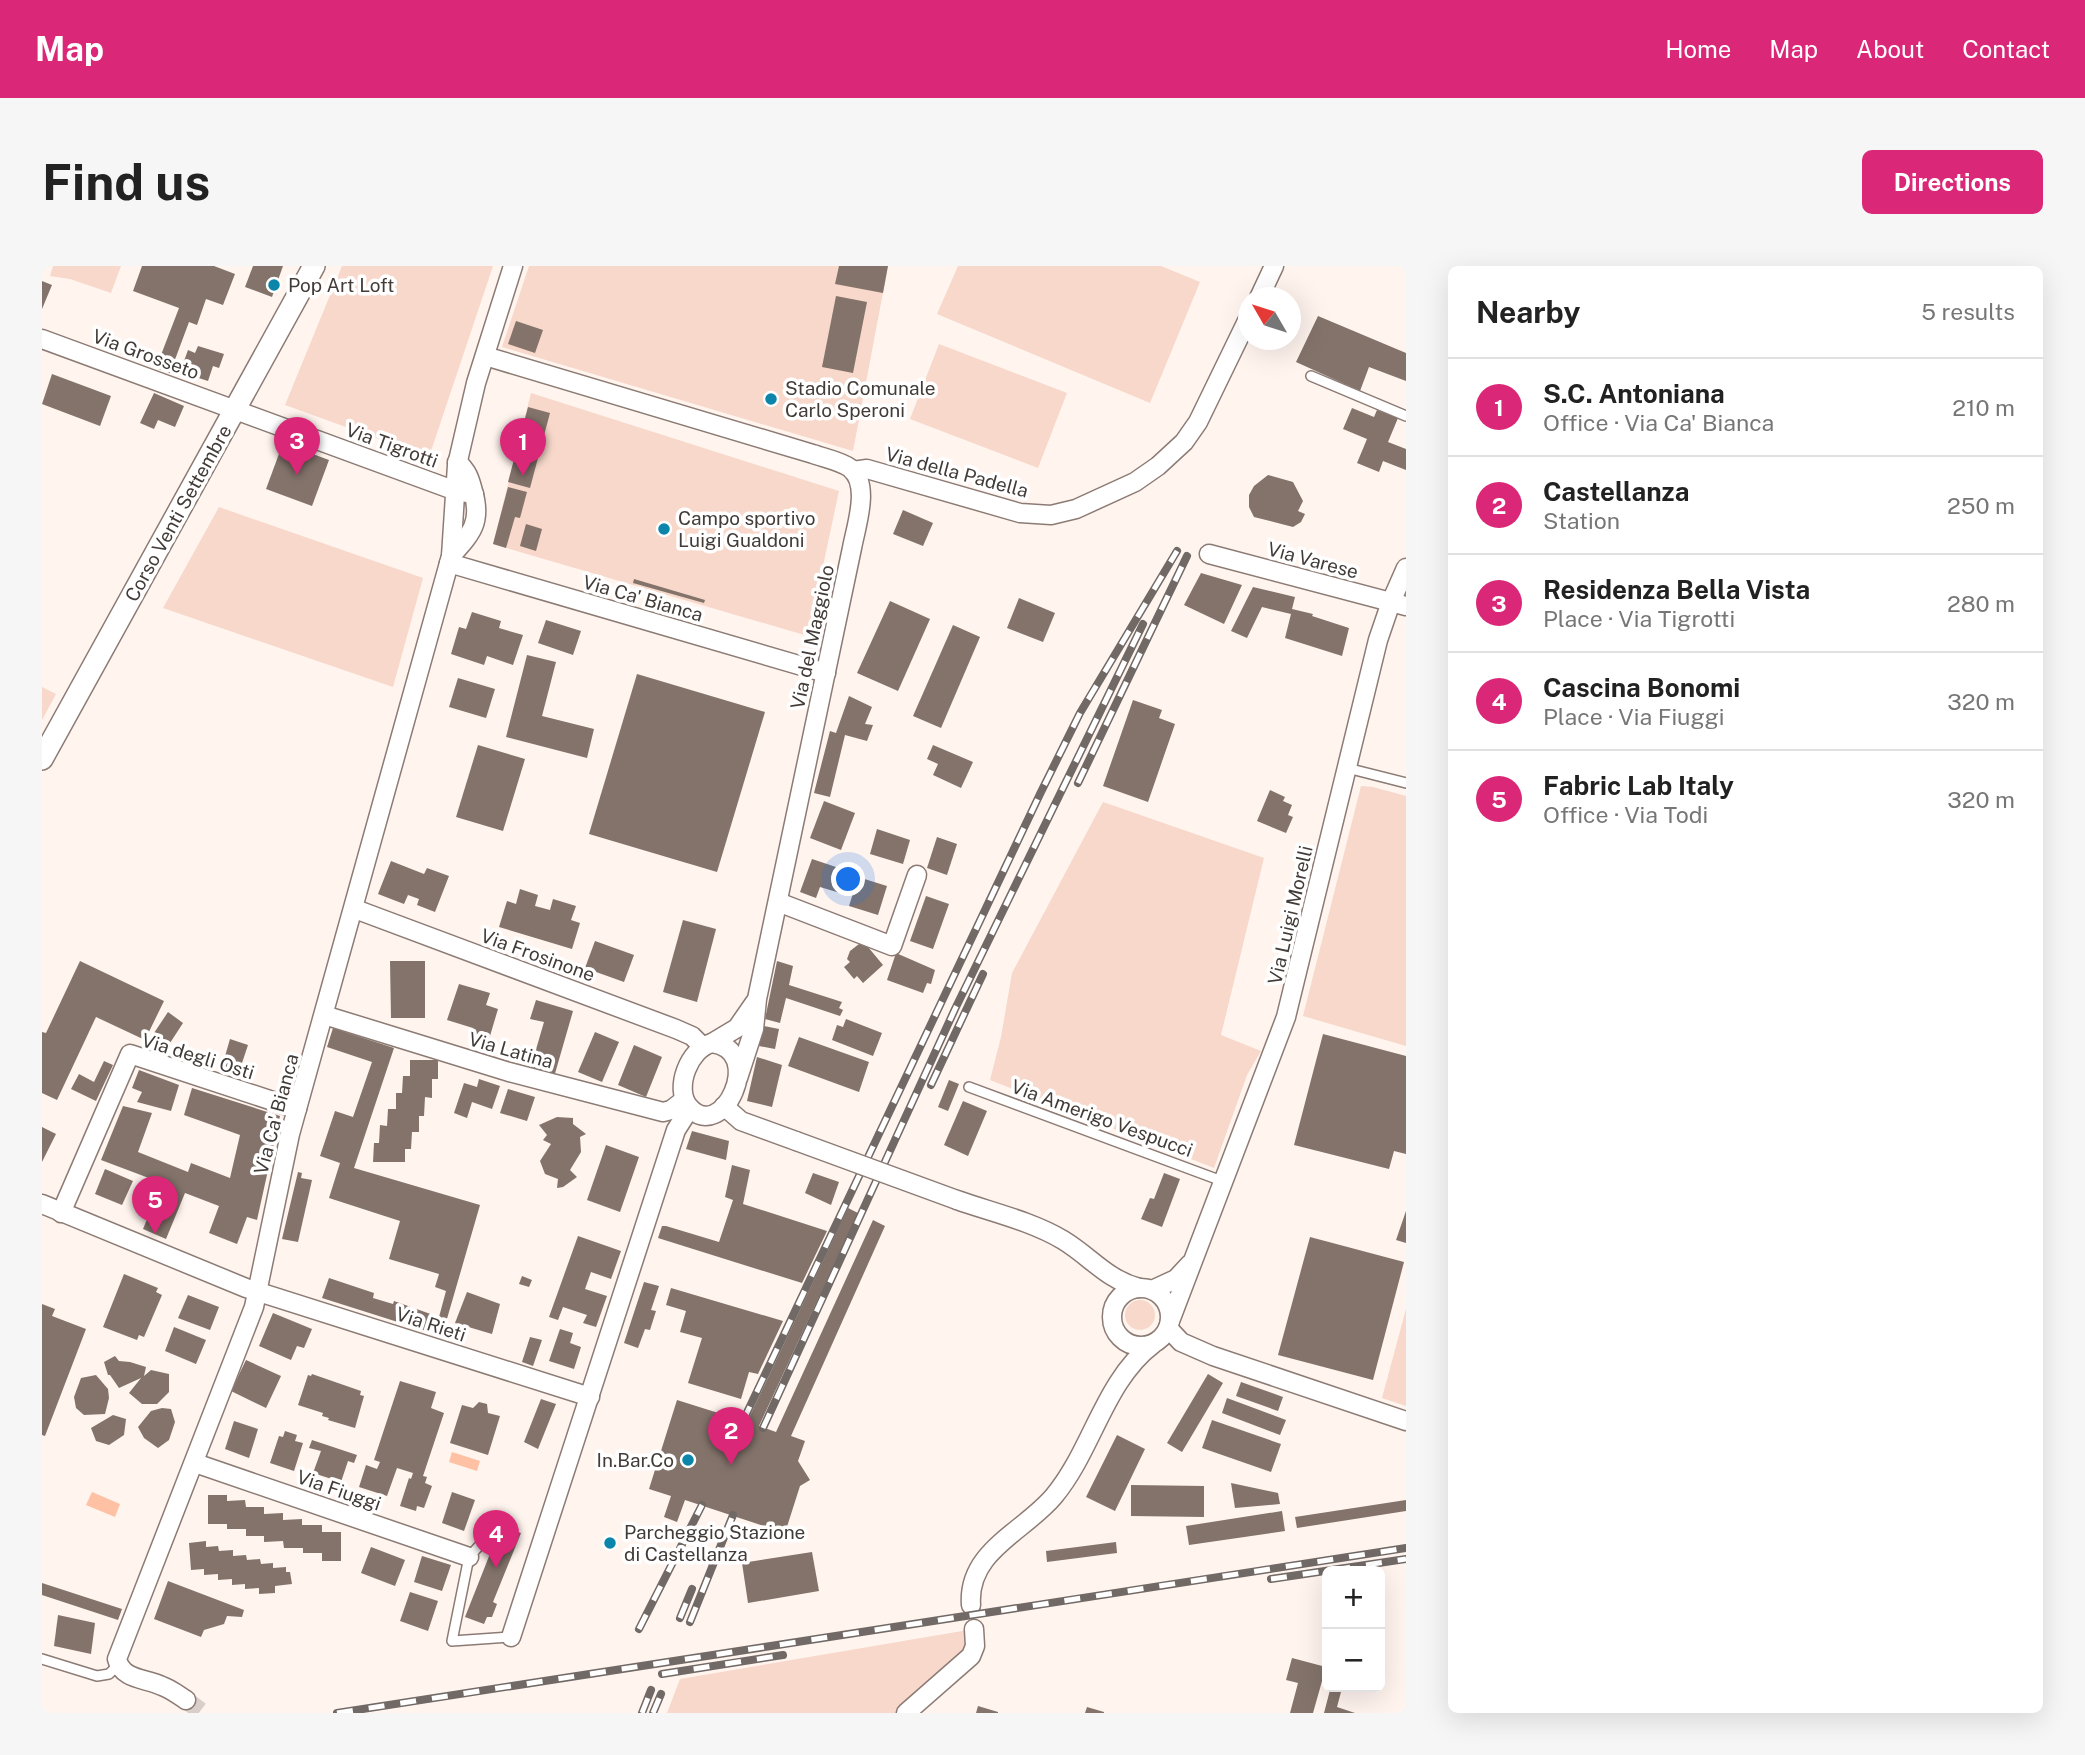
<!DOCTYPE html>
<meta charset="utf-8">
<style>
:root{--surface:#fff;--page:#f6f6f6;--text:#222;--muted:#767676;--line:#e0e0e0;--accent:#db2777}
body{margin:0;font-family:"Public Sans",sans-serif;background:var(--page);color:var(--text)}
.controls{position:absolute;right:21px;bottom:21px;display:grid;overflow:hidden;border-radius:10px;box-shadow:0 7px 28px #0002}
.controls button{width:63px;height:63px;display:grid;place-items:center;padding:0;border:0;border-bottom:2px solid var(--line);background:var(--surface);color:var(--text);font:35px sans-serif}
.compass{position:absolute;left:1196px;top:21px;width:63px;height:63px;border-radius:50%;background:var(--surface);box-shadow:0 7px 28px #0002;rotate:309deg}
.you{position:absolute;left:807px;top:614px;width:24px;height:24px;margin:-18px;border:5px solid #fff;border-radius:50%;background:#1a73e8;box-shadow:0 0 0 10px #1a73e833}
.badge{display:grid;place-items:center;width:46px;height:46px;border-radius:50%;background:var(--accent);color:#fff;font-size:23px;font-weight:700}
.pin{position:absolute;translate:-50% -58px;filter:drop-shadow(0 2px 4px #0008)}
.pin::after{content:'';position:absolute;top:37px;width:24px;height:21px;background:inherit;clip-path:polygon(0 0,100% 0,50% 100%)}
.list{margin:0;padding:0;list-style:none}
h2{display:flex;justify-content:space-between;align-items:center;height:91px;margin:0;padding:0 28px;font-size:30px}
h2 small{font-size:23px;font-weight:400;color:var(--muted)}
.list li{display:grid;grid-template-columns:46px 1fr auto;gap:21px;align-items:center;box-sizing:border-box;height:98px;padding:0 28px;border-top:2px solid var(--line)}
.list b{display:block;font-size:26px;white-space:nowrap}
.list p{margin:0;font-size:23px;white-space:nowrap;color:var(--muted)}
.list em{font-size:23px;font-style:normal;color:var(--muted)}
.map{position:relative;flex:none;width:1364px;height:1447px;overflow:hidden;border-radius:10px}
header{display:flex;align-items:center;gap:42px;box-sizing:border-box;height:98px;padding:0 35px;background:var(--accent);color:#fff}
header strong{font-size:33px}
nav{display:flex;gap:38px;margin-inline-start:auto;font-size:24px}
.intro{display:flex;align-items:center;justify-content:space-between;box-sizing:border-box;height:168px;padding:0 42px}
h1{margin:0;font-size:49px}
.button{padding:18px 32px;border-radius:10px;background:var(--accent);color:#fff;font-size:24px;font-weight:700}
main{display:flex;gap:42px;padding:0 42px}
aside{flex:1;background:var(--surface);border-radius:10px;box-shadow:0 7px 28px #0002}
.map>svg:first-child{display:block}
</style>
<header>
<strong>Map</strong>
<nav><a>Home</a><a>Map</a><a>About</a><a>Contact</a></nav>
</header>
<div class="intro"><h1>Find us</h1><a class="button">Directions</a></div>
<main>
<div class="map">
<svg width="1364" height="1447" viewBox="0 0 1364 1447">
<rect width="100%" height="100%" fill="#fff4ee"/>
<!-- green -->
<g fill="#f7d8ca">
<polygon points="11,0 79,0 69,27 28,13 8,10"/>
<polygon points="300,0 451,0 387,191 243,139"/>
<polygon points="487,0 846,0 811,185 460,81"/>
<polygon points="916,0 1119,0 1158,16 1108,137 895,48"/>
<polygon points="897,78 1025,127 996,202 868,153"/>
<polygon points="489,127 797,225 766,370 451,278"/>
<polygon points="177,241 381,312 351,421 121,342"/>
<polygon points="0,421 14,428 0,454"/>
<polygon points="1319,520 1331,521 1364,530 1364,780 1261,750"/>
<polygon points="1061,536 1222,592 1179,769 1219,785 1205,809 1172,902 948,814 959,771 970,707"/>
<circle cx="1098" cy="1049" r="15"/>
<polygon points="1364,1043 1364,1140 1340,1132"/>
<polygon points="926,1364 923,1387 853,1447 625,1447 638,1413"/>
</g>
<!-- water -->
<g fill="#fec1a4">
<polygon points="410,1186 438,1195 435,1205 407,1196"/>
<polygon points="50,1226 78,1238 73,1251 44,1239"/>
</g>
<!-- building -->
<g fill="#83736b">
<polygon points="100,0 172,0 193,8 181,39 164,33 155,59 147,56 128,107 114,102 137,42 91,25"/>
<polygon points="211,0 241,0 230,31 203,21"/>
<polygon points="797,0 846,0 841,27 793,18"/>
<polygon points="0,15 10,19 0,43"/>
<polygon points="794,30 825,36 811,107 780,101"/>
<polygon points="1276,50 1364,87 1364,115 1327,101 1318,125 1254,96"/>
<polygon points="474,55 501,64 493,87 466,78"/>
<polygon points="156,80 182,88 177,102 171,100 166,115 138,106 146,84 153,87"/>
<polygon points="10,108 69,130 58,160 0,138"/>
<polygon points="112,127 142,140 133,161 116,154 112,163 98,157"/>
<polygon points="486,141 508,147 488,222 466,216"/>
<polygon points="1310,142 1332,151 1335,144 1356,152 1346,176 1364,183 1364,204 1341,195 1337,206 1315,197 1325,173 1301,163"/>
<polygon points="241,177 287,194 270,240 224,223"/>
<polygon points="1226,209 1251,216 1261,235 1256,245 1263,248 1259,256 1251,261 1212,251 1207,241 1207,229 1212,220"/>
<polygon points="466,221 485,226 478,252 473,251 464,282 451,278"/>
<polygon points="861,244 891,257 881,280 851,268"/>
<polygon points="484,258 500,263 494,285 478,280"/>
<polygon points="1159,307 1200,319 1182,358 1142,339"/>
<polygon points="592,313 663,334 662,337 591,317"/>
<polygon points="1211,321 1253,331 1250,343 1271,348 1270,350 1307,362 1300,390 1243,372 1249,348 1220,341 1205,372 1189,365"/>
<polygon points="977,332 1013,347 1001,376 965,362"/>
<polygon points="848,335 888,353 856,425 815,407"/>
<polygon points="430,346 459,355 457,362 481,369 471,399 445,390 442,399 409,388 417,361 424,363"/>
<polygon points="504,354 539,365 531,389 496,377"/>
<polygon points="911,359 938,371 899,462 871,450"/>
<polygon points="485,389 514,396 500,450 552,463 545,492 464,471"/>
<polygon points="595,408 723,446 675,606 547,568"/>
<polygon points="416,412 453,423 444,452 407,441"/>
<polygon points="807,430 830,441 823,458 831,459 825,475 803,469 788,531 772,527 788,465 794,467"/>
<polygon points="1091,434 1120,444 1117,452 1133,458 1106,536 1061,520"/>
<polygon points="436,479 483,493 461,565 414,551"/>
<polygon points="891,479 931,496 919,522 891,509 896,498 885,493"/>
<polygon points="1228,524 1243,531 1241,535 1250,539 1246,549 1251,551 1244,567 1215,555"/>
<polygon points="782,535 813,547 799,584 768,572"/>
<polygon points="835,563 868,574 861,598 828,588"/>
<polygon points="895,571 915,578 905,609 885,602"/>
<polygon points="770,593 806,605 798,627 778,621 774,632 758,626"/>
<polygon points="349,595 382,608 385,602 407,610 393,646 375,639 377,633 366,629 362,638 336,628"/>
<polygon points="816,611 845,620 836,649 807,640"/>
<polygon points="478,623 496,629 493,640 508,644 511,633 534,640 529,654 538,657 530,683 457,661 465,635 474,638"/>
<polygon points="884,630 907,638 891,683 868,675"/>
<polygon points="641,654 674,663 655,736 621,726"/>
<polygon points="553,675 592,689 582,716 543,702"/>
<polygon points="817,678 826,681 841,699 821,717 815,710 812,713 802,701 808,696 805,693 808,685"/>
<polygon points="854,687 893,704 889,718 885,717 881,727 845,714"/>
<polygon points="38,695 122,735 103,774 54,751 15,834 0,827 0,766 4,767"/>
<polygon points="348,695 383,695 383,752 349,752"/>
<polygon points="735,695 751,700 747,719 800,736 797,742 801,744 798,750 744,732 738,757 723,753"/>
<polygon points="417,718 448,727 444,739 456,743 445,780 427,775 431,762 405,754"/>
<polygon points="494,734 531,745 512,811 488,804 502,756 488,753"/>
<polygon points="126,746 141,757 128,777 112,767"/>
<polygon points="804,753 840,767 831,790 790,774 795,759 801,761"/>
<polygon points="722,760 737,763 733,783 717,780"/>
<polygon points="291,762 352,782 312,902 438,939 400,1070 280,1032 287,1012 332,1027 331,1032 351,1038 352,1035 397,1051 404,1025 393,1021 397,1008 347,993 358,955 287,932 298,897 278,890 293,845 311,851 330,796 285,781"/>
<polygon points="553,766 577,776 560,816 536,806"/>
<polygon points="1281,768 1364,790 1364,888 1352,885 1347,903 1252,879"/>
<polygon points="757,771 827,796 817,826 746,800"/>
<polygon points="188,773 206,779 196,809 179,804"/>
<polygon points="592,779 620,791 604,831 576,819"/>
<polygon points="715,791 740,799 730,841 705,835"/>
<polygon points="368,794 396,794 396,813 390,813 390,832 383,831 382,850 377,850 377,866 370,866 369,883 363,883 363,896 331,896 332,877 337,877 338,859 345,860 346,843 354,843 354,827 360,827 361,810 368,810"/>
<polygon points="62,795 71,799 54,835 29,823 37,808 52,816"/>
<polygon points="97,804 137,819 129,845 95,836 100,826 90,822"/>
<polygon points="437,813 458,820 450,843 430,836 425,852 412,847 422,817 435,821"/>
<polygon points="907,814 917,818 906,845 896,841"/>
<polygon points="150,822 238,850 215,954 205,951 195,978 167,967 177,940 143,927 124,973 101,963 120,917 59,894 81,840 110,847 96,886 146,906 149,897 188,912 198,869 142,849"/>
<polygon points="466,823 493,831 485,855 458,847"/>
<polygon points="921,835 945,845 926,890 902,879"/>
<polygon points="515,851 531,852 531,858 544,868 538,871 539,886 528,904 535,911 521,921 515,922 516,913 503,908 498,895 509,878 501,874 505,869 497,859"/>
<polygon points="0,861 14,868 0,896"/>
<polygon points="650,865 687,875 684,894 644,883"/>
<polygon points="564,879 597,891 578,946 545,934"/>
<polygon points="690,899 708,904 701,938 785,965 760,1017 616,972 620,960 624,960 677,976 691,934 683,931"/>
<polygon points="63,903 91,915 80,939 53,928"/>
<polygon points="256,906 260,907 259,912 270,914 256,976 240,973"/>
<polygon points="771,907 797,916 789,939 763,927"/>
<polygon points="1122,907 1138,913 1120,961 1099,953 1108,932 1112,933"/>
<polygon points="806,942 816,947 717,1160 734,1166 831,954 843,960 749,1170 763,1175 756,1195 768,1214 758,1220 743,1267 643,1234 635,1256 622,1251 629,1230 607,1223 635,1134 705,1156"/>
<polygon points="1364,945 1364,977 1354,974"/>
<polygon points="536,970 579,985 569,1013 549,1006 543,1023 565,1030 554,1061 541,1057 545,1049 521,1041 516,1054 507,1051"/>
<polygon points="1268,971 1362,996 1331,1114 1236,1089"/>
<polygon points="82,1008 116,1022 114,1026 120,1029 102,1071 97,1069 95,1074 61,1061"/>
<polygon points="480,1010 490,1014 487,1021 477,1018"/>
<polygon points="602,1016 617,1020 609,1044 614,1045 608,1064 603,1063 596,1082 582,1077"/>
<polygon points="629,1022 741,1055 716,1108 707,1106 699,1133 646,1117 660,1072 638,1066 644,1045 624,1039"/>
<polygon points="425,1026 458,1038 450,1068 413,1057"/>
<polygon points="146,1029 177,1041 168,1064 136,1052"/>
<polygon points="0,1038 13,1043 10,1050 44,1063 3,1170 0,1169"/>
<polygon points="231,1047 270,1063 262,1082 255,1080 249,1094 217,1080"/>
<polygon points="132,1061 164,1074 154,1098 123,1085"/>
<polygon points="518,1063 531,1067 528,1077 539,1081 532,1103 507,1095"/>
<polygon points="488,1071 500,1074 491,1100 480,1096"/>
<polygon points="73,1090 77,1095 88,1096 104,1101 102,1110 109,1104 127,1108 127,1126 115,1138 100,1138 87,1127 99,1112 77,1122 68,1109 66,1109 62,1096"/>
<polygon points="204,1094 239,1110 224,1142 189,1125"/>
<polygon points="270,1108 319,1125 318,1129 322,1130 313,1162 286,1154 287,1152 280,1150 281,1147 256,1139 266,1109 269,1110"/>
<polygon points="1166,1108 1181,1117 1140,1186 1125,1177"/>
<polygon points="54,1109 66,1123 67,1132 63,1148 42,1149 34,1142 32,1131 39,1112"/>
<polygon points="358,1115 394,1126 389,1142 402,1147 381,1210 385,1211 383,1217 390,1220 382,1242 375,1240 374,1245 358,1240 367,1212 369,1213 371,1207 355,1202 345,1230 317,1221 324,1199 335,1203 338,1196 332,1194"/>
<polygon points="1199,1116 1241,1131 1236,1145 1194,1130"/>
<polygon points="1185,1132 1244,1154 1238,1169 1180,1147"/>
<polygon points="499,1133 514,1138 496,1183 482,1176"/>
<polygon points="437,1136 445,1138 446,1147 458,1150 446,1189 408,1177 420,1139 431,1142"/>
<polygon points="120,1142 129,1143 133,1156 127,1174 116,1182 102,1172 96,1161 109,1145"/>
<polygon points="71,1149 84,1153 82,1169 67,1179 54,1175 49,1162"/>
<polygon points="1170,1154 1239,1178 1229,1206 1160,1182"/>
<polygon points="192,1155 216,1163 207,1192 183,1183"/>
<polygon points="243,1165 255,1169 253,1175 261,1177 252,1205 228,1197 237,1170 241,1171"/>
<polygon points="1075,1169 1103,1183 1073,1245 1044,1231"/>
<polygon points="270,1174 315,1189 312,1197 306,1195 299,1216 271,1207 279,1185 267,1182"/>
<polygon points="1189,1217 1236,1227 1238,1238 1193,1242"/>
<polygon points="1089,1219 1162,1220 1162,1251 1089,1250"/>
<polygon points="410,1226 433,1234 422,1265 400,1257"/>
<polygon points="166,1229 185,1229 185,1235 203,1234 204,1241 222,1241 222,1248 241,1247 241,1254 260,1253 260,1259 280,1259 280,1266 299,1266 299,1295 280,1295 280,1287 261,1287 261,1282 242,1282 241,1275 222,1276 222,1270 204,1270 204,1263 185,1263 185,1258 166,1258"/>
<polygon points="1364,1234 1364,1245 1255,1262 1253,1251"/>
<polygon points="1240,1245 1243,1265 1147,1279 1144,1260"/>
<polygon points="459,1260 479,1267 451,1336 455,1338 450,1351 445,1351 442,1358 423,1351"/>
<polygon points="164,1275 164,1281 176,1280 177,1285 191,1284 191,1290 204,1289 205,1294 218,1293 219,1298 231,1297 231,1302 244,1301 244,1306 248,1306 250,1318 233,1320 233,1327 217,1328 217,1322 203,1323 203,1318 190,1319 190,1313 176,1314 176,1308 162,1309 162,1303 149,1304 147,1277"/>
<polygon points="1074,1276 1075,1287 1005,1296 1004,1285"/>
<polygon points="329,1281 363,1294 353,1320 319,1307"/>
<polygon points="770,1286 777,1325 706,1337 700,1297"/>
<polygon points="380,1290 409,1299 400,1325 372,1316"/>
<polygon points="126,1315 202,1344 200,1351 185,1350 182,1358 162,1364 159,1371 112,1353"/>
<polygon points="0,1317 80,1343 76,1354 0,1329"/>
<polygon points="368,1326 396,1335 386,1365 358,1355"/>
<polygon points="16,1349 53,1357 49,1388 12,1380"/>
<polygon points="1250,1392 1284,1401 1271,1447 1248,1447 1256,1417 1244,1414"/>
<polygon points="1288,1424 1299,1426 1295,1441 1313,1447 1282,1447"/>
<polygon points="936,1440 956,1446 956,1447 934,1447"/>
<polygon points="1045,1441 1062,1446 1062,1447 1043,1447"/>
</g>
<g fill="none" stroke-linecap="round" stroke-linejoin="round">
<!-- minor-tunnel -->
<polyline stroke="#d9cfca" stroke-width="18" stroke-dasharray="18 9" stroke-linecap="butt" points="144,1434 161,1447"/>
<defs>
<g id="service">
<polyline points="1269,110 1364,150"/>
<polyline points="1305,502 1364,517"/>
<polyline points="927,821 1180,915"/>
<polyline points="446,1270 427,1291 410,1375 469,1371"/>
<polyline points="0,1393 55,1410 67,1408 76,1399"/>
</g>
<g id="minor">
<polyline points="1217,32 1232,0"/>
<polyline points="0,73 414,225 432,228"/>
<path d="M 443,90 L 771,188 C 782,192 798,195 808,202 C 829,218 814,260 810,282 L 715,733 L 712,763 L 696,812"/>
<polyline points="811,205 825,203 978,247 1009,249 1034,243 1093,216 1116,200 1142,176 1156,156 1206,53"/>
<polyline points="1167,288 1364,340"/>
<path d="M 409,290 C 430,267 440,256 431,225 C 428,213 425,204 415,196"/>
<polyline points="407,297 784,407"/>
<polyline points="736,636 850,680 875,609"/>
<polyline points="313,643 634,763 650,770 661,781"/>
<polyline points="282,749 467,806 621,846 629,844 642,834"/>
<path d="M 670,777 C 725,784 680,879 647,841 C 631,822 648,782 670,777 Z"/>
<polyline points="670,777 695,762 713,736"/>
<polyline points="682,840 699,855 754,875"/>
<path d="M 915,934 C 949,946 989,955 1021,974 C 1049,991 1064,1013 1097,1022"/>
<polyline points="0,938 204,1022 548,1131"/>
<polyline points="19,947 88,788 255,843"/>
<circle cx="1099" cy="1051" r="29"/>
<polyline points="1110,1024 1134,1013 1148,998"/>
<polyline points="1128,1055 1244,751 1336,374 1349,336 1364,302"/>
<polyline points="1126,1062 1139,1076 1171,1090 1364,1155"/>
<polyline points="153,1197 427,1291"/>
<path d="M 929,1339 C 925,1285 982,1266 1012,1230 C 1051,1183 1062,1115 1111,1078"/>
<polyline points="469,1371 634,864 648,842"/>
<path d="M 144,1434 C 136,1429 129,1423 120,1420 C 103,1412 80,1414 75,1393 L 212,1041 L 248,868 L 409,290 L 415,199 L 434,117 L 471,0"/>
<polyline points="864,1447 929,1390 933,1380 932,1363"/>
</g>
<polyline id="tertiary" points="0,493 272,0"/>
</defs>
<!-- service casing -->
<use href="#service" stroke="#8c7b74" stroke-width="12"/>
<!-- minor casing -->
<use href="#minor" stroke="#8c7b74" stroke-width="21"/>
<!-- tertiary casing -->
<use href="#tertiary" stroke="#8c7b74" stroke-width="24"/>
<!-- service -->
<use href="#service" stroke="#fff" stroke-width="9"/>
<!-- minor -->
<use href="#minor" stroke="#fff" stroke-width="18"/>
<!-- tertiary -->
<use href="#tertiary" stroke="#fff" stroke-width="21"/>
<defs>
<g id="rail">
<polyline points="1036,517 1145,290"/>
<polyline points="889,819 941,708"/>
<polyline points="701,1155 998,528 1038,447 1135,285"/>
<polyline points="721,1162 913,743 1101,358"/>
<polyline points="1229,1313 1364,1293"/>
<polyline points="638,1352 650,1323"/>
<polyline points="648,1356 691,1249"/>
<polyline points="597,1363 660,1239"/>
<polyline points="620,1408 741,1389"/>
<polyline points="295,1447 1364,1282"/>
<polyline points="600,1447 609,1424"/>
<polyline points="611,1447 619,1428"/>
</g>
</defs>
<!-- rail casing -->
<use href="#rail" stroke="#716966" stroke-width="8"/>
<!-- rail -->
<use href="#rail" stroke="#fff" stroke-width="5" stroke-dasharray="16" stroke-linecap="butt"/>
<defs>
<polyline id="minor-bridge" points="754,875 915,934"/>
</defs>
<!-- minor-bridge casing -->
<use href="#minor-bridge" stroke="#8c7b74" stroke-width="21" stroke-linecap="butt"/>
<!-- minor-bridge -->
<use href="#minor-bridge" stroke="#fff" stroke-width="18"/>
</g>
<!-- markers -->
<g fill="#0c85aa" stroke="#fff" stroke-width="2.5">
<circle cx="232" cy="19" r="7"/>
<circle cx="729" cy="133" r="7"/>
<circle cx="622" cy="263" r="7"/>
<circle cx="646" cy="1194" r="7"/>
<circle cx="568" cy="1277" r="7"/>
</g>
<g text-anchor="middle" stroke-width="7" stroke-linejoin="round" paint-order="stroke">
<!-- poi labels -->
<g font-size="19" fill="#423b38" stroke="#fff" text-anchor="start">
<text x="246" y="26">Pop Art Loft</text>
<text x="743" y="129">Stadio Comunale<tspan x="743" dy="22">Carlo Speroni</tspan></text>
<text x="636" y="259">Campo sportivo<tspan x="636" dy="22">Luigi Gualdoni</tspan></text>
<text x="632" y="1201" text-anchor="end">In.Bar.Co</text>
<text x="582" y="1273">Parcheggio Stazione<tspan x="582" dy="22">di Castellanza</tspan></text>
</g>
<!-- street labels -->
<g font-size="19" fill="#423b38" stroke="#fff">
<text transform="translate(104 88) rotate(20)" y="7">Via Grosseto</text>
<text transform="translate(350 179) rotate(20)" y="7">Via Tigrotti</text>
<text transform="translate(915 206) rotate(15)" y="7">Via della Padella</text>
<text transform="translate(136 247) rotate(-61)" y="7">Corso Venti Settembre</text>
<text transform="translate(1271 294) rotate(15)" y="7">Via Varese</text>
<text transform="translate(601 332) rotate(16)" y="7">Via Ca' Bianca</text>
<text transform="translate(770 371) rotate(-78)" y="7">Via del Maggiolo</text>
<text transform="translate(1248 649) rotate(-77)" y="7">Via Luigi Morelli</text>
<text transform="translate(496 689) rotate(20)" y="7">Via Frosinone</text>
<text transform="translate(469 784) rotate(16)" y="7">Via Latina</text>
<text transform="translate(156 790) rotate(17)" y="7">Via degli Osti</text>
<text transform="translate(234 848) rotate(-75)" y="7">Via Ca' Bianca</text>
<text transform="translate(1060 852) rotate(20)" y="7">Via Amerigo Vespucci</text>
<text transform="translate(389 1058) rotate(18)" y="7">Via Rieti</text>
<text transform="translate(297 1224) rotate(19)" y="7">Via Fiuggi</text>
</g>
</g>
</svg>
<div class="controls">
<button>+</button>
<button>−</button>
</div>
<svg class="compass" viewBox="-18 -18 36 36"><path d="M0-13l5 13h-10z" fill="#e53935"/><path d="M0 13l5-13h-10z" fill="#767676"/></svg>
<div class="you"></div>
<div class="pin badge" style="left:481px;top:210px">1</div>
<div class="pin badge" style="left:689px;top:1199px">2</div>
<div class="pin badge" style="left:255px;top:209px">3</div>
<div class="pin badge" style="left:454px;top:1302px">4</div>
<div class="pin badge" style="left:113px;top:968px">5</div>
</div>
<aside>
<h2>Nearby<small>5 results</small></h2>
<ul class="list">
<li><span class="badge">1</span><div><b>S.C. Antoniana</b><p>Office · Via Ca' Bianca</p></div><em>210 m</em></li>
<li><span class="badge">2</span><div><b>Castellanza</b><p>Station</p></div><em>250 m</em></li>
<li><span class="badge">3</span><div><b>Residenza Bella Vista</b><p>Place · Via Tigrotti</p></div><em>280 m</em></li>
<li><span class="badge">4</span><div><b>Cascina Bonomi</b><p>Place · Via Fiuggi</p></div><em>320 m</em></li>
<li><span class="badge">5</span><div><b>Fabric Lab Italy</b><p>Office · Via Todi</p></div><em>320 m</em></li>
</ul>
</aside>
</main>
